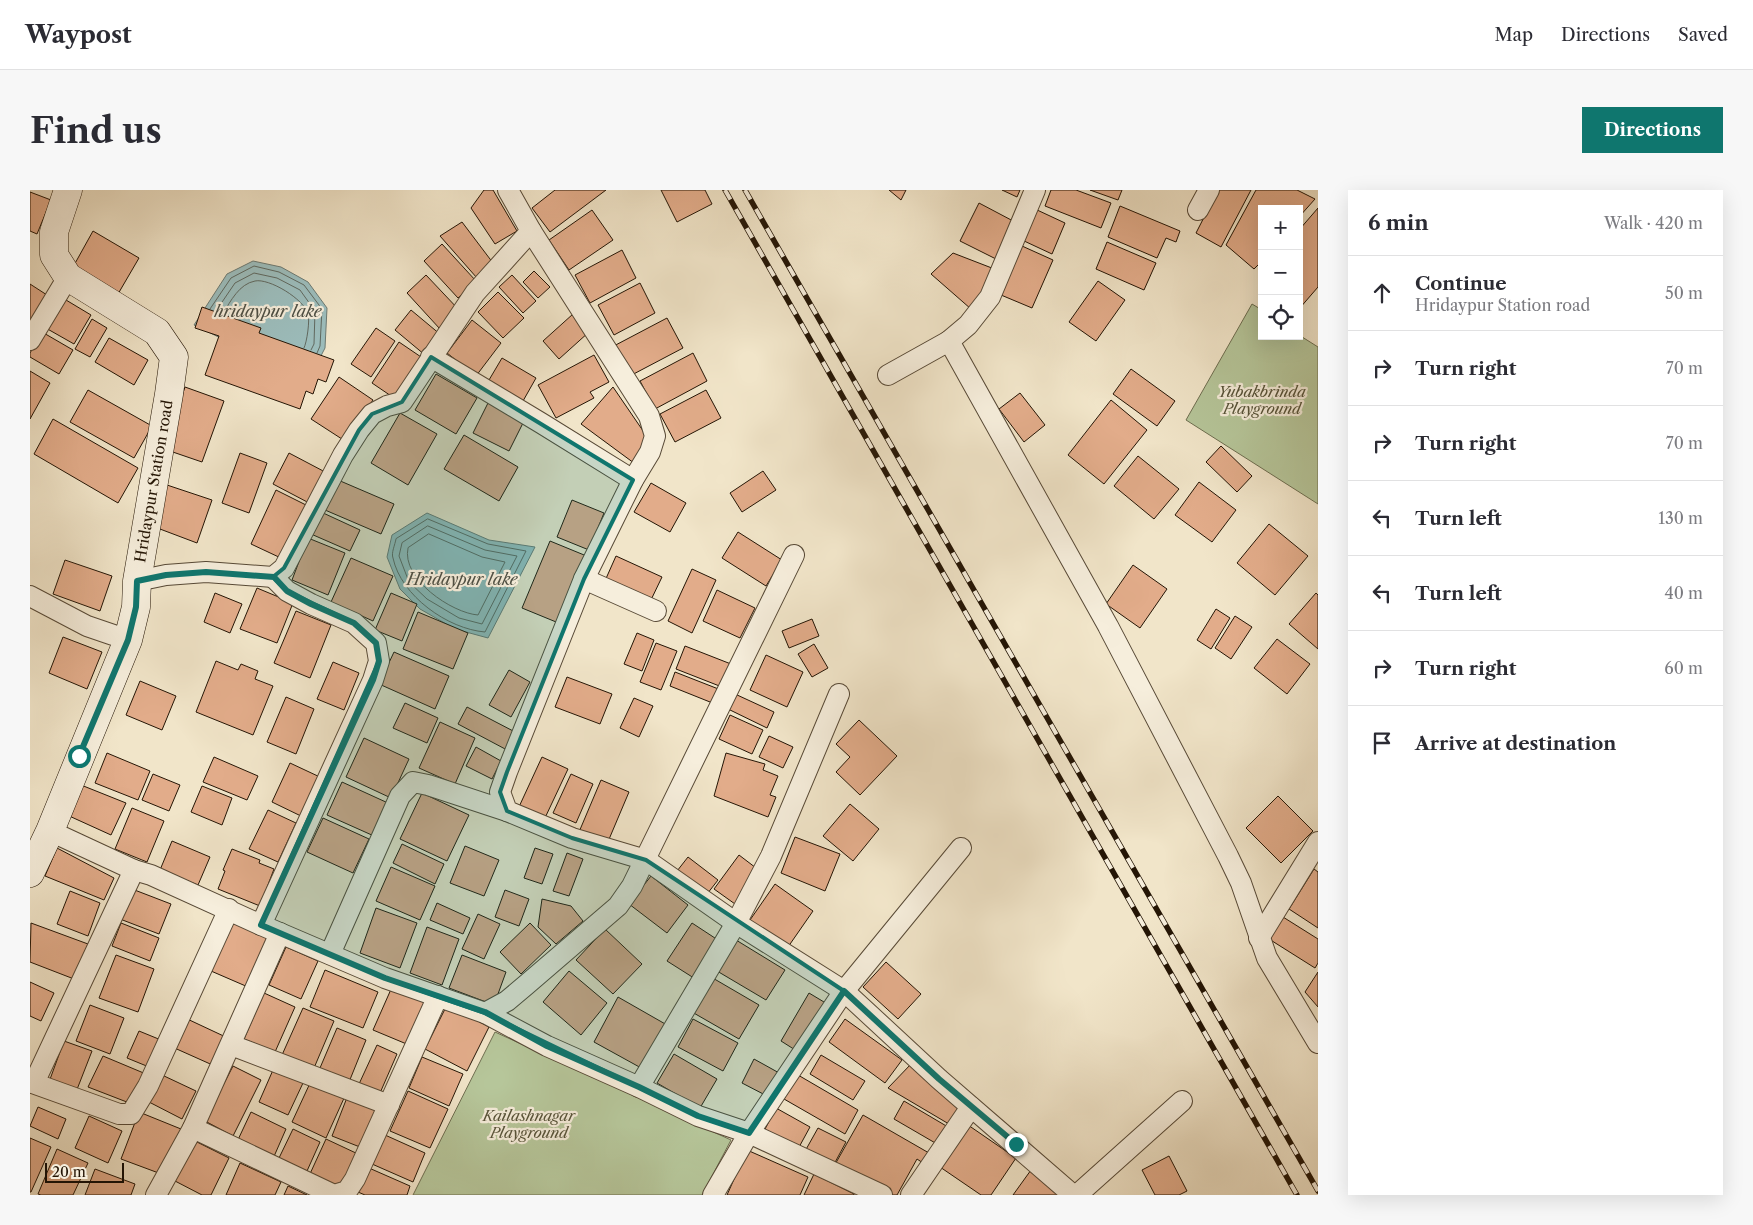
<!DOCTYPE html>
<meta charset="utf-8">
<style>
:root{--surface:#fff;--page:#f7f7f7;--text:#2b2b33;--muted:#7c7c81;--line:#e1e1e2;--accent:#0f766e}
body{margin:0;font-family:"Libre Caslon Text",serif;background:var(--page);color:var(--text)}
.controls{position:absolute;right:15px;top:15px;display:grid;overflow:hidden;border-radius:0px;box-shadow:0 5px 20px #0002}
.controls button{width:45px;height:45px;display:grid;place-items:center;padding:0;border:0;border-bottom:1px solid var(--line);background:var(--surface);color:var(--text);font:25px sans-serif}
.scale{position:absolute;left:15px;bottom:12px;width:79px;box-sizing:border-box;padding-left:5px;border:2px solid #241505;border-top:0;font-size:14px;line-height:18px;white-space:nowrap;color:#241505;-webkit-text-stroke:4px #f6eedc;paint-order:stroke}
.stop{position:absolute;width:15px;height:15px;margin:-11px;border:4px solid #0f766e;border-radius:50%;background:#fff}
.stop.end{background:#0f766e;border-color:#fff;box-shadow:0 1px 5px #0008}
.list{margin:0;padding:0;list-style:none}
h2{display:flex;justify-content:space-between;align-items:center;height:65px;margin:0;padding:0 20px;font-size:21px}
h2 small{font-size:16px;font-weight:400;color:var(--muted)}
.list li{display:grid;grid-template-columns:32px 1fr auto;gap:15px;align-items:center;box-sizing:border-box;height:75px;padding:0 20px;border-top:1px solid var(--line)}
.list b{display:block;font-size:19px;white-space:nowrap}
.list p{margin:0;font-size:16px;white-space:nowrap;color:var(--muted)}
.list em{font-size:16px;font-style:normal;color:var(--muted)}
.icon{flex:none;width:28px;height:28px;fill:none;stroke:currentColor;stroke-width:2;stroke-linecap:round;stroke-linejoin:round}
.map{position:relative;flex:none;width:1288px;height:1005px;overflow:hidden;border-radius:0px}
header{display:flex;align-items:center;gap:30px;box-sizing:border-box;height:70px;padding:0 25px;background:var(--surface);border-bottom:1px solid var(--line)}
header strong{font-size:24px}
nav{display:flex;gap:28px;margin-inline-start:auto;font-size:18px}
.intro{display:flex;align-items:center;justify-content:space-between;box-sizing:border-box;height:120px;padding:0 30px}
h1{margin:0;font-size:35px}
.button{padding:12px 22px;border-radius:0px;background:var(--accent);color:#fff;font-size:18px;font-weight:700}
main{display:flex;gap:30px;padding:0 30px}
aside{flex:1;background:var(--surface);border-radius:0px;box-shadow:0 5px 20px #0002}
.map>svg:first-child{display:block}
</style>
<header>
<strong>Waypost</strong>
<nav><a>Map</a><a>Directions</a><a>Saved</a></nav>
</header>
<div class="intro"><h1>Find us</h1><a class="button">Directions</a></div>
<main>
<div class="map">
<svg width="1288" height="1005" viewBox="0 0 1288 1005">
<rect width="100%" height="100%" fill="#f1e5c9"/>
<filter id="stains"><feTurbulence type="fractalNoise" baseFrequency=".004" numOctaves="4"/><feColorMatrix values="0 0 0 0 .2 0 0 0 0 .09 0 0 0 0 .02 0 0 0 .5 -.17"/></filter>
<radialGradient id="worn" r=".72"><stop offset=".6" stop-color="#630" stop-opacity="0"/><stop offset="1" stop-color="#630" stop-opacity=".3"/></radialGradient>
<!-- green -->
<g fill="#b6c69a" stroke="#6d6e50">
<polygon points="1222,114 1232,120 1232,146 1269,146 1269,145 1288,157 1288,314 1156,230"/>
<polygon points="465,842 701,950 672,1005 383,1005"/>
</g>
<!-- water -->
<g fill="#9cbdbc" stroke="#6c7a73">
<polygon points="223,71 251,77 278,92 297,118 295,158 278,191 164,135 197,84"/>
<polygon points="397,323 459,350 505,357 458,448 425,439 390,419 370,399 357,367 362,345"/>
</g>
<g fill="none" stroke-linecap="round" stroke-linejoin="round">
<!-- shore -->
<g stroke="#606960" stroke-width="1">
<polyline points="180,119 201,88 224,76 249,82 274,95 292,119 290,156 287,163"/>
<polyline points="186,121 205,93 224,83 247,88 270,100 285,121 284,154 281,160"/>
<path d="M 193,123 C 201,111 209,94 225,91 C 239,88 274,109 278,124 C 280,130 277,152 274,158"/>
<path d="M 398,329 L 458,354 L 496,361 L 455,442 C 418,439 371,406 363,368 C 361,363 365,355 366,349 Z"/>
<polygon points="398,336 455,360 487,366 452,434 429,428 397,409 379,392 369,366 372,353"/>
<path d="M 399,344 L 452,367 L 475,372 L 448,425 C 422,423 371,389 378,358 Z"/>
</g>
</g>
<!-- building -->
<g fill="#e2ac8a" stroke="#241505">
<polygon points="454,0 463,0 487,41 465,54 441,18"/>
<polygon points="525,0 576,0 520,42 502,18"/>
<polygon points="631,0 675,0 682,14 647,32"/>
<polygon points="859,0 876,0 871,10"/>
<polygon points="972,0 990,0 987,7"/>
<polygon points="1021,0 1046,0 1081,13 1071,38 1015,16"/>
<polygon points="1060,0 1092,0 1088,10"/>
<polygon points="1188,0 1221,0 1191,57 1166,43"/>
<polygon points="1226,0 1267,0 1285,9 1269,27 1269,19 1232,19 1232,71 1224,79 1196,55"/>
<polygon points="0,2 21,10 7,44 0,41"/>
<polygon points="949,13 985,32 966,69 930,51"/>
<polygon points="1090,16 1150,41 1146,52 1136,48 1127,68 1078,47"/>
<polygon points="1288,18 1288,97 1269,119 1269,40"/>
<polygon points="1005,19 1035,33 1022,64 992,50"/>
<polygon points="562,20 583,50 539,80 519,50"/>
<polygon points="432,32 463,73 447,88 410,46"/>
<polygon points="63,41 109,68 88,104 43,77"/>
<polygon points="1077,52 1126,73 1114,100 1066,79"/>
<polygon points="412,54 446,91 428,108 394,71"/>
<polygon points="992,56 1023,70 1002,118 971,105"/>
<polygon points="592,60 606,88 560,113 545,85"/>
<polygon points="923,63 967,80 941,119 901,84"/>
<polygon points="504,81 520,97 508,108 493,92"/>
<polygon points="396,85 430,121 410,139 377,103"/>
<polygon points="482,85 506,111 493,123 469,97"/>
<polygon points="1068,91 1095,110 1066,151 1039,132"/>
<polygon points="610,93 625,123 584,145 568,115"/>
<polygon points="0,94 17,105 0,131"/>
<polygon points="468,102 494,128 473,148 448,122"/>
<polygon points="31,107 61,125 44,154 14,137"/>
<polygon points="172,117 231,138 229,143 304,170 296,192 288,189 283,204 276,201 270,219 175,185 189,146 165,138"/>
<polygon points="381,120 411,145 395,165 365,140"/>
<polygon points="543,124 559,142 529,169 513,151"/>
<polygon points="637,128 653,158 596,188 580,158"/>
<polygon points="62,129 77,138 60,167 45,159"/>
<polygon points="442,130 471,153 446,186 417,163"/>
<polygon points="346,138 365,151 341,187 321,174"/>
<polygon points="12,142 43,160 29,184 0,167 0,163"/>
<polygon points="79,148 118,170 104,195 65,172"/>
<polygon points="369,152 394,169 367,210 342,193"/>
<polygon points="663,163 677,191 625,219 610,191"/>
<polygon points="564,165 579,192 560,202 564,208 526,228 508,195"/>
<polygon points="472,168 506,188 493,211 459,190"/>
<polygon points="1101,179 1145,211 1127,236 1083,204"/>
<polygon points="0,181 20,193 0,229"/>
<polygon points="406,184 447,208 426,244 385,220"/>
<polygon points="309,187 343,210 315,251 281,229"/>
<polygon points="155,197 194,211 172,272 134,259"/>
<polygon points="583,197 620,251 608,276 551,234"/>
<polygon points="58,200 122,236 104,268 40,232"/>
<polygon points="676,200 691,228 645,252 630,224"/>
<polygon points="990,203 1015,235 994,252 969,219"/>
<polygon points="460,209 496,227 479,261 443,243"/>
<polygon points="1081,210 1117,240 1074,294 1038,265"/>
<polygon points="370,223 407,244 378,295 341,273"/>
<polygon points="23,229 108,278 88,313 4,264"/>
<polygon points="434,245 488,277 469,311 414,279"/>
<polygon points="1191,256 1222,286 1207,302 1176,272"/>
<polygon points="210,263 237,273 219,323 192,313"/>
<polygon points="259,263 297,283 281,314 243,294"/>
<polygon points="1108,266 1149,299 1124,329 1084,296"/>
<polygon points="733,281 746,300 712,322 700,303"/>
<polygon points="308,290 364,314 351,344 295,320"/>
<polygon points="1169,292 1206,320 1182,352 1145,325"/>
<polygon points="131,293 182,310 167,353 122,336"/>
<polygon points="621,293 656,313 640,342 604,322"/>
<polygon points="246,300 278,316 253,369 221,354"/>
<polygon points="542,310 574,323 559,360 527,347"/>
<polygon points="291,322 330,340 320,361 281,344"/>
<polygon points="1239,334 1278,366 1245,405 1207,373"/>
<polygon points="708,342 752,370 736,396 692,368"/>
<polygon points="278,348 315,363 298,405 262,390"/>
<polygon points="520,351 559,367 531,434 492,418"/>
<polygon points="586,366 632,387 619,414 574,393"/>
<polygon points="321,368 363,386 343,431 301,412"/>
<polygon points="35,370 82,386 70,421 23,404"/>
<polygon points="1103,375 1137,399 1110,438 1076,414"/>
<polygon points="662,379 686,390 662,443 638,431"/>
<polygon points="227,398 263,413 247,453 210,439"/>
<polygon points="687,400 725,418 710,448 673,431"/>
<polygon points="185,403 212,414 200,443 174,432"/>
<polygon points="361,403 387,414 372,451 345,440"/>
<polygon points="1286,403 1288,405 1288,459 1259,434"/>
<polygon points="1186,419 1200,428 1181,459 1167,450"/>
<polygon points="266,421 301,435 280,488 244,473"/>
<polygon points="388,422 438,443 423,479 373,459"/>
<polygon points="1205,426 1222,437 1201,469 1185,458"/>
<polygon points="782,429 789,446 759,458 752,441"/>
<polygon points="607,443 624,450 612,481 594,474"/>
<polygon points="33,447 72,462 57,499 19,483"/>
<polygon points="1247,449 1280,474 1257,504 1224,478"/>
<polygon points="626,453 647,461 631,500 610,492"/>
<polygon points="784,454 798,478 782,487 768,464"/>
<polygon points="655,456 701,474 692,497 646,479"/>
<polygon points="364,462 419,486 405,519 349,494"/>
<polygon points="736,465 773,482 757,517 720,500"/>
<polygon points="186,471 208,480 211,474 228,481 225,489 243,496 223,545 166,522"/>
<polygon points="303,472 329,483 314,520 287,509"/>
<polygon points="479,480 500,492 481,527 459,515"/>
<polygon points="645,482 691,500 685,514 640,496"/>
<polygon points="537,487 582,504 570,534 525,517"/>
<polygon points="110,491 146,506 132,540 96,525"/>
<polygon points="705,504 744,522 737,538 698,519"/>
<polygon points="256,507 284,519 266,564 237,552"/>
<polygon points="604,508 623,516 609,547 590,538"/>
<polygon points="375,513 408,528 397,553 363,538"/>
<polygon points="437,517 487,543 477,560 428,534"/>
<polygon points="700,525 733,540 722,564 689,549"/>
<polygon points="829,530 867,566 830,605 806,582 820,567 806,554"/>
<polygon points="410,532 445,548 425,594 389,578"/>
<polygon points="739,546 763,557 753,578 729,567"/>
<polygon points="334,548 379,569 361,608 316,587"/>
<polygon points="446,557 471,571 462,589 436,576"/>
<polygon points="77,563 120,581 108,610 65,593"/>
<polygon points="696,563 735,574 733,580 748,586 740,605 746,607 738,627 684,606"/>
<polygon points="184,567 228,586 217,610 173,592"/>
<polygon points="512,567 538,579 514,630 488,619"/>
<polygon points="260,573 292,588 273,627 242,612"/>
<polygon points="123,584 150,595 139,621 112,610"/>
<polygon points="541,584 563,594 546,633 523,623"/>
<polygon points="571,590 599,602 577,654 549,642"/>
<polygon points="312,592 358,613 344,646 297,625"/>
<polygon points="51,595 96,613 81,645 37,625"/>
<polygon points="172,596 202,608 192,635 161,622"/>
<polygon points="392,603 439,625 417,671 370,649"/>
<polygon points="1248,606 1283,641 1251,673 1216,638"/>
<polygon points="820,614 849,639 823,671 793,646"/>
<polygon points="102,618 134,631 117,672 85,659"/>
<polygon points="238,620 266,633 248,672 219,659"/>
<polygon points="293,628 339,649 323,683 277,662"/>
<polygon points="765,647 810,664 795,701 751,683"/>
<polygon points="142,651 180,667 168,695 130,680"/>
<polygon points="372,654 414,674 405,694 363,673"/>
<polygon points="435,656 469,670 454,706 420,693"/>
<polygon points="27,658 84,688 74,710 15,686"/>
<polygon points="505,658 523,664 512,694 494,688"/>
<polygon points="202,659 230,670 229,673 244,679 230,716 188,699 195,681 193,680"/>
<polygon points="537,663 553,669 539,706 523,701"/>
<polygon points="709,665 730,681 705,714 684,699"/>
<polygon points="658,667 688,690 670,713 640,690"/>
<polygon points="361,677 405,696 390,730 346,711"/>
<polygon points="1284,679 1288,682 1288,738 1259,719"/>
<polygon points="621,686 658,715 637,743 599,714"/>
<polygon points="745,694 783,721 758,757 720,730"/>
<polygon points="102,699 141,714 129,744 90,729"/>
<polygon points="475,700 499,709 489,736 465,727"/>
<polygon points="40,701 70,713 58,746 27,734"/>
<polygon points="512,709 541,716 553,731 526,754 508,737"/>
<polygon points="407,713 440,728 433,744 400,730"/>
<polygon points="346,718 387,733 370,778 330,763"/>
<polygon points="448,724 470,734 454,769 432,759"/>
<polygon points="1253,727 1288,749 1288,773 1285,778 1239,749"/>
<polygon points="203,732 240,748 218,797 181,781"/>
<polygon points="1,733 58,754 44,789 0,772"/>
<polygon points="91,733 129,748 120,771 82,756"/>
<polygon points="500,733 521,755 491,784 470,762"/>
<polygon points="662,733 691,752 667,790 637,771"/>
<polygon points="397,737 429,749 412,795 380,783"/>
<polygon points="575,739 612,774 583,804 546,770"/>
<polygon points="706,750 755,780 736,810 687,781"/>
<polygon points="256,757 288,771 271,809 239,795"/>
<polygon points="86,765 124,779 108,822 69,808"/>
<polygon points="432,765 476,782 464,815 419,798"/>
<polygon points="856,772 891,804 868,829 833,797"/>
<polygon points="295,780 348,802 333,838 280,817"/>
<polygon points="539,781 577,813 551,845 513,812"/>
<polygon points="1288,782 1288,817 1275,802"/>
<polygon points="681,787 729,815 709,849 662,822"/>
<polygon points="0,792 24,803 11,831 0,826"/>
<polygon points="362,797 398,812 379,855 343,840"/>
<polygon points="234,803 265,817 245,862 214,849"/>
<polygon points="779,803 799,815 770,863 751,851"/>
<polygon points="588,807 637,835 613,879 564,852"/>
<polygon points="60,815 94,828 80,864 46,851"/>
<polygon points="417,815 459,837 437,881 395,859"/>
<polygon points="273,818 304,831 284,878 252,865"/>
<polygon points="153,827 200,849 187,877 140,856"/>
<polygon points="663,829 708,853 693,881 648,857"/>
<polygon points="815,829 872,870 855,893 799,852"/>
<polygon points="307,838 336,850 317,897 287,885"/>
<polygon points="109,841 131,850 119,877 97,868"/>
<polygon points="34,851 62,861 46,902 19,892"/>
<polygon points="347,855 367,864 350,903 329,894"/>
<polygon points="644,864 687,889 670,918 627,893"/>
<polygon points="791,865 835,891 823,910 780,884"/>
<polygon points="73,866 116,884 102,914 58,897"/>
<polygon points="392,867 433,884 419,916 379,898"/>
<polygon points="724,869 751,884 739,907 712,893"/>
<polygon points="882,873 932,920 924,937 858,898"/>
<polygon points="203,876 231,890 203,946 175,931"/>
<polygon points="243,880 273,893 258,925 229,912"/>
<polygon points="132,885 166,901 152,929 119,912"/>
<polygon points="768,885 828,920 815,944 754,909"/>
<polygon points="281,891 315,906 296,948 262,932"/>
<polygon points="378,901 418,919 400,958 360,941"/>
<polygon points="318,905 352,919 335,959 302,946"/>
<polygon points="874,911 918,937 907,954 864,929"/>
<polygon points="8,917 36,929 28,949 0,936"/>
<polygon points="746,918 780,937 768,959 734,941"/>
<polygon points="109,922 151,939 134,985 91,969"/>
<polygon points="221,922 256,939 242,971 206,954"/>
<polygon points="833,925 899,963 893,973 887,969 867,1005 861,1005 803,978"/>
<polygon points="59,926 92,941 78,973 45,958"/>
<polygon points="938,935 986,968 961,1005 951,1005 910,977"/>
<polygon points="788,938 816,952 802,978 774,963"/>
<polygon points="263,939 290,952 277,981 249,968"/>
<polygon points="355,945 395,963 383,992 342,974"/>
<polygon points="0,948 21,957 1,1002 0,1002"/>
<polygon points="296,949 328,964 311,1001 279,986"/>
<polygon points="165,951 199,968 181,1005 172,1005 145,991"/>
<polygon points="27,959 58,973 43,1005 11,1005 8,1004"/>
<polygon points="717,960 778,987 770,1005 697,1005"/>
<polygon points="1139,966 1157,1001 1149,1005 1125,1005 1112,980"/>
<polygon points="210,973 251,992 245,1005 196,1005"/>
<polygon points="339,978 380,996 377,1005 335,1005 328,1002"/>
<polygon points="65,979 105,994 101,1005 55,1005"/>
<polygon points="1001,980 1036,1005 983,1005"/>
<polygon points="784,984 824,1004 824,1005 774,1005"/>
<polygon points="258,996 277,1005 254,1005"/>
</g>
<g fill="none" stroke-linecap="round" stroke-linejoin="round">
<defs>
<g id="street">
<polyline points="1168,20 1179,0"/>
<polyline points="501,41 619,226 625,246 620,262 603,290 554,389 477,582 470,602 477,621 542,648 616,670 706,733 814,801 909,889 1043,1005"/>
<polyline points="0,150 38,87"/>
<polyline points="919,151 938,135 960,107 1005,0"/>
<polyline points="401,167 511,233 603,290"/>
<polyline points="858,185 919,151 1078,436 1198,666 1211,693 1237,768 1288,853"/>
<polyline points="554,389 626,421"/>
<polyline points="107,391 136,385 176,382 243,387 254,378 313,265 329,240 342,224 357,216 372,212 445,103 501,41 478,0"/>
<polyline points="0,406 57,436 98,450"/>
<polyline points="20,641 104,680 121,685 231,735 355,788 455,823 477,811 496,795 588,716 602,696 764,365"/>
<polyline points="231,735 343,490 349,471 346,453 324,433 281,414 257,401 243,387"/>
<polyline points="1229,748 1288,652"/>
<polyline points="300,764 370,606 383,592 398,595 477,621"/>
<polyline points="455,823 517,856 609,897 668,926 719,943 852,1005"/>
<polyline points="201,855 359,915"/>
<polyline points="0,892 89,924 101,924 118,896 199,719"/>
<polyline points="4,893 104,680"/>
<polyline points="609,897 706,733 741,666 809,504"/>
<polyline points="163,938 304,1005 317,1001 325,989 408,806"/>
<polyline points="126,1005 163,938 250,743"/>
<polyline points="683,1005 719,943 814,801 931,658"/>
<polyline points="881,1005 941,917"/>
<polyline points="1047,1005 1152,911"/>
</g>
<g id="secondary">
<path id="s1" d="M 0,683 L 20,641 L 98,450 L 106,417 L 107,391 L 139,204 L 144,167 L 127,142 L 38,87 L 24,65 L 24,42 L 38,0"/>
</g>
</defs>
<!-- street casing -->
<use href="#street" stroke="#574936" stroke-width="22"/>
<!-- secondary casing -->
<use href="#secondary" stroke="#241505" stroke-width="29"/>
<!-- street -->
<use href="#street" stroke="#f6eedc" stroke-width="20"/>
<!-- secondary -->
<use href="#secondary" stroke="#f6eedc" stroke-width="28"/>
<defs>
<g id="rail">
<polyline points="695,0 1267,1005"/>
<polyline points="715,0 1288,1001"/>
</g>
</defs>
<!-- rail casing -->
<use href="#rail" stroke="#241505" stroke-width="5.5"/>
<!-- rail -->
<use href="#rail" stroke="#f6eedc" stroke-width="4" stroke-dasharray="11" stroke-linecap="butt"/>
</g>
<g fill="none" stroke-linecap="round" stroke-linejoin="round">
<!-- route -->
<polyline stroke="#0f766e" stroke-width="6" points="49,566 98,450 106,417 107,391 136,385 176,382 244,387 257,401 281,414 324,433 346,453 349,471 343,490 231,735 355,788 455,822 517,856 609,897 668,926 719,943 814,801 909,889 986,954"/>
</g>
<!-- marked area -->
<path fill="#0f766e" fill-opacity="0.2" stroke="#0f766e" stroke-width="4" stroke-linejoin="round" d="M 401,167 L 603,290 L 554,389 L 477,582 L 470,602 L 477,621 L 542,648 L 616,670 L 814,801 L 719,943 L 668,926 L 455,823 L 355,788 L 231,735 L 349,471 L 346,453 L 324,433 L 257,401 L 243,387 L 254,378 L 329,240 L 342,224 L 372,212 Z"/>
<g text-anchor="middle" stroke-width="4.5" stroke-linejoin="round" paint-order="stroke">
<!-- park labels -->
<g font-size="15" font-style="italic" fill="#575339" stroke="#f6eedc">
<text x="1232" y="207">Yubakbrinda<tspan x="1232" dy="17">Playground</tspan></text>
<text x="499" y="931">Kailashnagar<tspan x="499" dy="17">Playground</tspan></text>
</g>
<!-- street labels -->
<g font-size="15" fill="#241505" stroke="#f6eedc">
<text dy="5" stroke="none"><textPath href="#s1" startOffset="414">Hridaypur Station road</textPath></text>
</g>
<!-- water labels -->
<g font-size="16" font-style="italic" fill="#4e5045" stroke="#f6eedc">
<text x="238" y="127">hridaypur lake</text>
<text x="432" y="395">Hridaypur lake</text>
</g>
</g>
<rect width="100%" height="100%" filter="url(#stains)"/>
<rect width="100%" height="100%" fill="url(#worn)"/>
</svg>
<div class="controls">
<button>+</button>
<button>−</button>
<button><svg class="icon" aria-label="locate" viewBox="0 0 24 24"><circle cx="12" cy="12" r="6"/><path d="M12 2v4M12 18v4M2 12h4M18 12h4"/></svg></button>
</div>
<div class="scale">20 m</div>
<div class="stop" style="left:49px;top:566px"></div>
<div class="stop end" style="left:986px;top:954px"></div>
</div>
<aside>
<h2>6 min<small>Walk · 420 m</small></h2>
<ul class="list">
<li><svg class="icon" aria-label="ahead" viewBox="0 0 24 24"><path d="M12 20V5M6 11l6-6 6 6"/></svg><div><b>Continue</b><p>Hridaypur Station road</p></div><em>50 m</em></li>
<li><svg class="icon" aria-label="right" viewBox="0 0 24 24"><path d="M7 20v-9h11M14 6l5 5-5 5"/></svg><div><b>Turn right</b></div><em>70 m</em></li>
<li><svg class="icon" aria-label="right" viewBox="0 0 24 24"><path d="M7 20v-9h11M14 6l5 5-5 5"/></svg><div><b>Turn right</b></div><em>70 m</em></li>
<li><svg class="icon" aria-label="left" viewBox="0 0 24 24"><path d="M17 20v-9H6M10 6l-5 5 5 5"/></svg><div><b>Turn left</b></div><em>130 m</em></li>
<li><svg class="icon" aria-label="left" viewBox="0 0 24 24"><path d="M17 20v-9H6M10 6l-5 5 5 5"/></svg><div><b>Turn left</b></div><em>40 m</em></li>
<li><svg class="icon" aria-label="right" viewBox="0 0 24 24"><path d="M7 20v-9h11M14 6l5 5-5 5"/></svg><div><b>Turn right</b></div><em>60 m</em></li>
<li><svg class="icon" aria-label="arrive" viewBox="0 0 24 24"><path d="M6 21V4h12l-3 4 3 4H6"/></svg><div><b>Arrive at destination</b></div></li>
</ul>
</aside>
</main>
